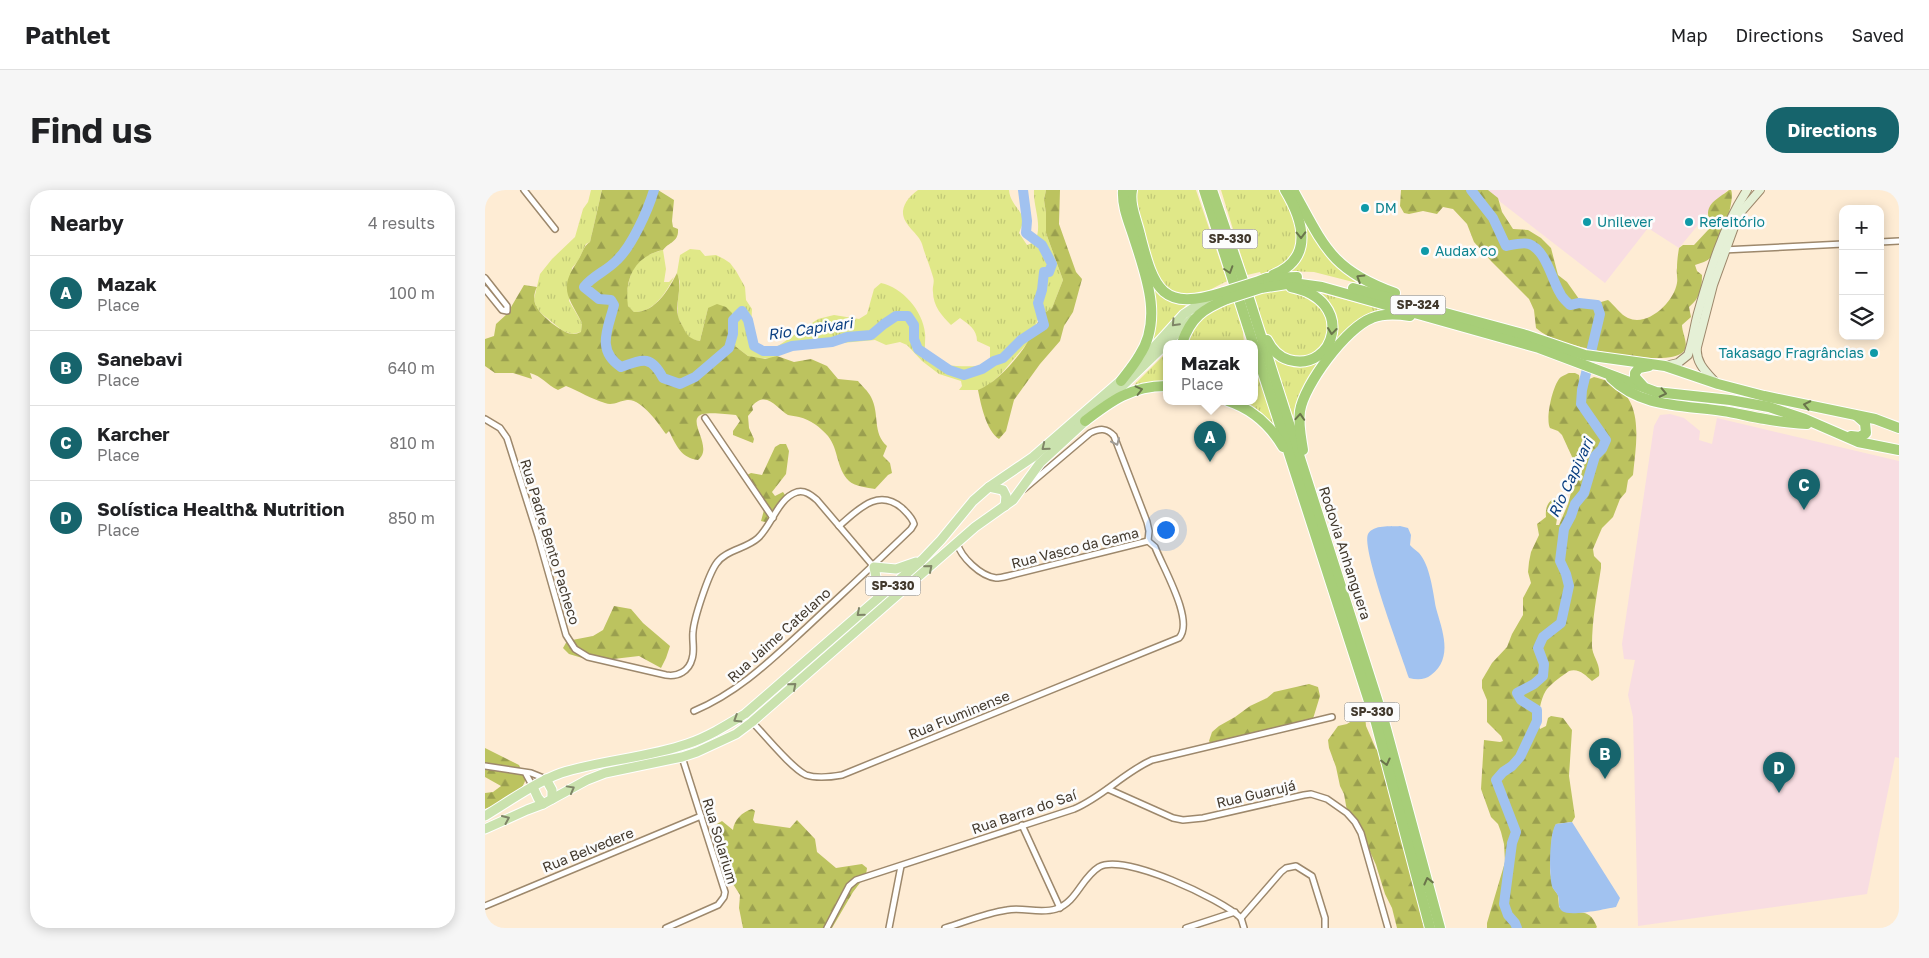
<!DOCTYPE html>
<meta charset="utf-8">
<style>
:root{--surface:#fff;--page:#f6f6f6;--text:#202124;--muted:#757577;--line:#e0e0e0;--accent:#16646c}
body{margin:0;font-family:"Golos Text",sans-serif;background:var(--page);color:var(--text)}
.controls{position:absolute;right:15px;top:15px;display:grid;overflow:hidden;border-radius:10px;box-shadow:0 2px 12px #0003}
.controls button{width:45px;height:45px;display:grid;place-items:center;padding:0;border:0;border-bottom:1px solid var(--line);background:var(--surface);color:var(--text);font:25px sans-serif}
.you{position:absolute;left:680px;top:339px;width:18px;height:18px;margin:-12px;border:4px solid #fff;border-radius:50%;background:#1a73e8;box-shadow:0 0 0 8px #1a73e833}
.badge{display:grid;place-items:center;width:32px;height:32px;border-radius:50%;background:var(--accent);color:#fff;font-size:16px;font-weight:700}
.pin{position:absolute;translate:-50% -41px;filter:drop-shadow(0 1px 2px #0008)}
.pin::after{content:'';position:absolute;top:26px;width:18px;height:15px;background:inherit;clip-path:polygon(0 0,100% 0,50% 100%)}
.popup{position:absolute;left:678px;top:150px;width:95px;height:65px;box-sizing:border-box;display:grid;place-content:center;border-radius:10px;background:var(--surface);filter:drop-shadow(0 1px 4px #0005);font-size:16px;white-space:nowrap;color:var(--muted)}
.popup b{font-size:19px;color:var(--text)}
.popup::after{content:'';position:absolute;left:50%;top:100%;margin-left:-10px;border:10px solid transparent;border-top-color:var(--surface)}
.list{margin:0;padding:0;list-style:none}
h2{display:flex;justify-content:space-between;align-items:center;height:65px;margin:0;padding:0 20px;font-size:21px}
h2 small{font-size:16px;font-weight:400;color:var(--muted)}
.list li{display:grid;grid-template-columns:32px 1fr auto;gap:15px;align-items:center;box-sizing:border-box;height:75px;padding:0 20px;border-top:1px solid var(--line)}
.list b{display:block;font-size:19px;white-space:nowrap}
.list p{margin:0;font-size:16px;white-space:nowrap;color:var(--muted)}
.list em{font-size:16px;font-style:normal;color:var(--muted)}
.icon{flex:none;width:28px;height:28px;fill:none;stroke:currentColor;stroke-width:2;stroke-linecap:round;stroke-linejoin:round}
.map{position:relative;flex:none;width:1414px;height:738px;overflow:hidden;border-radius:20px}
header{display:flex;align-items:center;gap:30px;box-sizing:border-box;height:70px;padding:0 25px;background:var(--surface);border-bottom:1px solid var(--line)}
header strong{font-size:24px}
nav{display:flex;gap:28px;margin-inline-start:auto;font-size:18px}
.intro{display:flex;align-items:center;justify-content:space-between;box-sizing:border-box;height:120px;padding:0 30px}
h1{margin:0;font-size:35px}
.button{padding:12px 22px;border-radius:20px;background:var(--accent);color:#fff;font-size:18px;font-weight:700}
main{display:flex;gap:30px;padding:0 30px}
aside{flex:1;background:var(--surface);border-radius:20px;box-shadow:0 2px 12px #0003}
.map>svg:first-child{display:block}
</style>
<header>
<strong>Pathlet</strong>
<nav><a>Map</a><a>Directions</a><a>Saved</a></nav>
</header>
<div class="intro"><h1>Find us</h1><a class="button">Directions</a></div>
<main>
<aside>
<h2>Nearby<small>4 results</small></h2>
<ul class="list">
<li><span class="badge">A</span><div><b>Mazak</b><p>Place</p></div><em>100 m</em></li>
<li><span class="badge">B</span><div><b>Sanebavi</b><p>Place</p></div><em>640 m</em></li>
<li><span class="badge">C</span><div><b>Karcher</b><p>Place</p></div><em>810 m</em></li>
<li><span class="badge">D</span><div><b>Solística Health&amp; Nutrition</b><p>Place</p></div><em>850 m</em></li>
</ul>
</aside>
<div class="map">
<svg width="1414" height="738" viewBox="0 0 1414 738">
<defs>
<pattern id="grass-tufts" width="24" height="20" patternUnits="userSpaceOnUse" patternTransform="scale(1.25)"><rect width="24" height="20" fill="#e0e888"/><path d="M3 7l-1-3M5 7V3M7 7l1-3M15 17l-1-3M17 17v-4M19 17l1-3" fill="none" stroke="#c1c876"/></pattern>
<pattern id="forest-firs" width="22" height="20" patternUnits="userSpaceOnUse" patternTransform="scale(1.25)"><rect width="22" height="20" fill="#bcc35f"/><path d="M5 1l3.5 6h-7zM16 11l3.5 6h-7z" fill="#9a9f4f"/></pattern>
</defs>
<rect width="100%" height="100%" fill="#feecd4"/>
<!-- industrial -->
<g fill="#f8dde2">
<polygon points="1000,0 1242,0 1194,58 1163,38 1120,93"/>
<polygon points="1185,224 1199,228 1215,241 1214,250 1227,254 1232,228 1414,271 1414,568 1410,567 1382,704 1153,736 1148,527 1143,505 1150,470 1139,469 1137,454 1169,236 1175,225"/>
</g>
<!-- grass -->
<g fill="url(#grass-tufts)">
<polygon points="106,0 117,0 105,52 101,54 93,71 87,78 84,111 97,133 96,142 87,144 78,141 57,124 51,117 49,109 55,84 67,69 90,47 98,19 103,12"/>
<path d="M 433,0 L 524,0 C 525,13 534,17 539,30 L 534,43 L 542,55 L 550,52 C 558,34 548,18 549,0 L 561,0 L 559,10 L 561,23 L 561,43 L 578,90 L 567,118 L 561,123 L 557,119 L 545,150 L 516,184 L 504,195 L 494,200 L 474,200 L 477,196 L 476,191 L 454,184 L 437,171 L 422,155 L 415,152 L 401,155 L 390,150 L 346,154 L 329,151 L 312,154 L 288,168 L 271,169 L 263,166 L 250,156 L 246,148 L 248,131 L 223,118 L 215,151 L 206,149 L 201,144 L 193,127 L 193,109 L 195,92 L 192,83 L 195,65 L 205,59 L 215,60 L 220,66 L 231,65 L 239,69 L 245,73 L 251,81 L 260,97 L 261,110 L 267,119 L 266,137 L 269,145 L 273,153 L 281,159 L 290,158 L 333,129 L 349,125 L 374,129 L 382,124 L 389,99 L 396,93 C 417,97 438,121 440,143 C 441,153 438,159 442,169 C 462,178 484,177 505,175 L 505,157 L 492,151 C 492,139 483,134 475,128 L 466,135 C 457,126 448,116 448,102 C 447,97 450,92 448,87 C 445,76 440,65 437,54 C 434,43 417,35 418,21 C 419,12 426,5 433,0 Z"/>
<polygon points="649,0 711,0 742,91 713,106 684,103 670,85 649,9"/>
<path d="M 736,0 L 797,0 C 818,37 826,70 776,84 L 775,82 L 762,85 Z"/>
<path d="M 809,7 C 827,44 838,68 872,93 L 829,82 L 801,81 L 814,67 Z"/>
<path d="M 178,60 L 181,79 L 179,92 L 184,92 L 189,87 C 181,103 168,123 149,122 C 147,120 145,119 143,116 C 139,109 145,81 151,75 C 158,66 167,63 178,60 Z"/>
<polygon points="668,91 702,114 668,152 664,152"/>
<path d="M 796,99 L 807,101 L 832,111 L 845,136 L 839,155 L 823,168 C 816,167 805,168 799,165 C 781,155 775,123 769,105 L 784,100 Z"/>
<polygon points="831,102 903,121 857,148 809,229 786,162 820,174 850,145"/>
<path d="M 749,111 L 758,142 L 759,153 L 700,153 C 713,127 723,122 749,111 Z"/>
<polygon points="681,163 681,193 649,196 651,193"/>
<polygon points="769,172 793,242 751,211 769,211"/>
</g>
<!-- forest -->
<g fill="url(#forest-firs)">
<path d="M 117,0 L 173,0 L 189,10 L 187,31 L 188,37 L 193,39 C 194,52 184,52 178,60 C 150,66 139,88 143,116 L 149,122 C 170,123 184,99 192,83 C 198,97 190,111 193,126 C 194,130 196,133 198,137 C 202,146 205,149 215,151 L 223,118 L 232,114 L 241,117 L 247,123 L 248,131 L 246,148 L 250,156 L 263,166 L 280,169 L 292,166 L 309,172 L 326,169 L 342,176 L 353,189 L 373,191 C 377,196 383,201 386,207 C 395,224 387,243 402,256 L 398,266 L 405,273 L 407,283 L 403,285 L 390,299 C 383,298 369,296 364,291 C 351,278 354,260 343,246 C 335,237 326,230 314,227 C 311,226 306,226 303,225 C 293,220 282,199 267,216 L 268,220 L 263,226 L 264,238 L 269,249 L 268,253 L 248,245 L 248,241 L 255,231 L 251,225 C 242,224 226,222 218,224 C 199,229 230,257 213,270 C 196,268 191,255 184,241 L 181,244 C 174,234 156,208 142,210 C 134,211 128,216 120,213 C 106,209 94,201 81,196 L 73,200 C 62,195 57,186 45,183 L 47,189 L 28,183 L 10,183 L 0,176 L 0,149 L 9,146 L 11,134 L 22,124 L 39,95 L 52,97 C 49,103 48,109 51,116 C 55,125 78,144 88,144 C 91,144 93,143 96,142 L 97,133 C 84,107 73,100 92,72 C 97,65 98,56 105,52 Z"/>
<path d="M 561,0 L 575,0 L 574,34 L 591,82 L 597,89 L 588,122 L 579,136 L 575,151 L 555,174 L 529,210 L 521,241 L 514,249 C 501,240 496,215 493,200 C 511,194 536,165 545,148 C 551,139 554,129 557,119 L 561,122 L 567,118 L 578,90 L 561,43 L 561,23 L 559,10 Z"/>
<path d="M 916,0 L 1003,0 L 1013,8 L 1017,22 L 1028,39 L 1043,40 L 1056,48 L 1066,58 L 1073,85 L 1082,92 L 1094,109 L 1109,114 L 1123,110 C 1129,115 1136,125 1143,128 C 1163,137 1189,112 1192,93 C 1193,88 1191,83 1192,78 C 1192,71 1193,64 1194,58 L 1198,55 L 1209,55 L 1224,39 C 1225,34 1223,29 1223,23 C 1224,11 1236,7 1244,0 L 1246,0 C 1251,10 1234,57 1227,66 C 1222,72 1216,73 1210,75 L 1212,81 L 1217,85 C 1217,99 1215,108 1204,117 L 1206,127 L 1197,135 C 1197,143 1204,154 1199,161 C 1185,179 1094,158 1075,151 C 1066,148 1058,144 1051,138 L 1049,120 L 1044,109 L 1006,71 L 989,52 L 982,34 L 968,19 L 958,17 L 952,24 L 938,21 L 924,24 L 919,23 L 915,16 Z"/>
<path d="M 1084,183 L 1090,183 L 1094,185 L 1096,198 L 1100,191 L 1109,187 C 1115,189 1122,190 1127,193 C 1160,212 1151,253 1148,285 L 1143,290 L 1141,302 L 1135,309 L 1128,327 L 1117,338 L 1108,359 L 1109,366 L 1116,373 L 1116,378 C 1112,404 1107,429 1107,456 C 1107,466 1116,474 1114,486 L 1107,491 C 1100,485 1094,478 1084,481 C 1077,486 1068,492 1062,499 C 1056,506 1051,530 1055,539 L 1061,536 L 1063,528 L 1066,526 L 1078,528 L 1087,540 L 1084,586 L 1090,627 L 1087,632 L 1071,634 L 1067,646 L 1065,681 L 1068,698 L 1073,705 L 1074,717 C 1091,729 1103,713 1112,737 L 1111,738 L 1002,738 L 1002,733 L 1020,672 L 1019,654 L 1016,642 L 1013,634 L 1006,627 L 996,599 L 999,550 L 1015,552 L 1018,551 L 1016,546 L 1002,532 L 1002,510 L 997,498 L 997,490 L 1007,473 L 1022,457 L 1027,444 L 1038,425 L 1038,408 L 1046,393 L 1043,382 L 1044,372 L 1046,362 L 1054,345 L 1052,334 L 1061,327 C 1060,317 1063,310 1073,307 L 1075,310 L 1071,335 L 1074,335 L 1083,314 L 1090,288 L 1094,282 L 1077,245 L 1073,241 L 1065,238 C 1060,229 1068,193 1076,187 C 1079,185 1082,184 1084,183 Z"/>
<polygon points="295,254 301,254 304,261 301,284 287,302 290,306 298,302 300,305 285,333 276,331 279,320 262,285 266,283 277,285 290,257"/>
<polygon points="129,416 146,419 158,433 185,456 181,468 176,478 154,466 120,470 104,470 84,464 78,458 82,451 108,446 118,440"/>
<polygon points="824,494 833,497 835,506 827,532 728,558 724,551 727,542 734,536 750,527 765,516 782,508 789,502"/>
<polygon points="878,524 880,525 881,536 891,559 894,561 948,738 912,738 907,718 900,704 891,675 877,644 862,621 859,604 855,596 851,577 844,558 843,550 853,536 862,534"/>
<path d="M 0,558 L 34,575 L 37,581 L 41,582 C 43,604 17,611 0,619 L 0,603 L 8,602 L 16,596 L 0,587 Z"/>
<path d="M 267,619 L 270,621 L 268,630 L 270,633 L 305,638 L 312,630 L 330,649 L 332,662 L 351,678 L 377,674 L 382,678 L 381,685 L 368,702 L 347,738 L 258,738 L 254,718 L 255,705 L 243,686 L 230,639 L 232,634 L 237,631 L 248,640 C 249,630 257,622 267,619 Z"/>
</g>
<!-- water -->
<g fill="#a1c2f0">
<path d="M 915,336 L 923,338 L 926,345 L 925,355 C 927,358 931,360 934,363 C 945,375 948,402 951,418 C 957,440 969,468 946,485 C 940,490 932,490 924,488 C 917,466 876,359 883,344 C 889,334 905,337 915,336 Z"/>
<path d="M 1087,632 L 1135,708 L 1131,717 C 1120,719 1085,727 1077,721 C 1072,717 1075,710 1073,706 C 1072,702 1068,700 1067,696 C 1064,684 1064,643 1071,634 Z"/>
</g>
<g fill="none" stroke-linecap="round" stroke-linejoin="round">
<!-- river -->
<g stroke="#a1c2f0" stroke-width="10">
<path d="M 169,0 C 163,20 147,56 132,70 C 122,81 108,85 99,97 L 114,109 L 126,110 L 129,115 C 124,137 110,160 136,177 C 158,169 166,165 178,188 L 195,194 L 210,187 L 244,158 L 248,144 L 248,130 L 257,121 L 263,130 L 269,156 L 278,161 L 293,161 L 307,156 L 347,152 L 362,147 L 386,145 L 399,134 L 411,126 L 423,126 L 429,135 L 429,149 L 433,159 L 464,180 L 479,185 L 497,179 L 509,171 L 518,168 L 536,150 L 559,135 L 553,113 L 557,100 L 559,82 L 564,82 L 567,74 L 557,55 L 541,43 L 542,31 L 538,0"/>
<path d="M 986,0 L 1008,28 L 1021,56 C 1027,55 1038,52 1044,54 C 1061,60 1067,90 1075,103 C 1077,108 1082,112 1085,115 L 1094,113 L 1112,115 L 1115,124 L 1097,200 L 1096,214 L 1121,250 L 1117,259 L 1110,266 L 1099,303 L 1090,314 L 1086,326 L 1079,339 L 1075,371 L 1081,384 L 1084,396 L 1076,433 L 1058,447 L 1053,458 L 1059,474 L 1058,486 L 1049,494 L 1032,503 L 1036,510 L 1052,520 L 1052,531 L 1035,567 L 1027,576 L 1018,582 L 1011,590 L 1031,642 L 1027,653 L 1019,714 L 1023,725 L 1030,733 L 1032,738"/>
</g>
<defs>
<g id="street">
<polyline points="39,0 70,39"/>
<polyline points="1395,52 1414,51"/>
<polyline points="1238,60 1358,54"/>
<polyline points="0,88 22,116 22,121 17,120 0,99"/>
<polyline points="220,228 288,328"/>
<path d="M 0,229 L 15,238 L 22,248 L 53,346 L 81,445 L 90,459 L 103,467 L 181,485 C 193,487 204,481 207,469 C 210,461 207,451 208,442 C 209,428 223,386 231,374 C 240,360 261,359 273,348 C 287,335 293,308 312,302 C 320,300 326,305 332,310 L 389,377"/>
<path d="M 539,299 L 605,243 C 615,238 622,238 629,246 L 662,332 L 664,341 L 663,351"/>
<path d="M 209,521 C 254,502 286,470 321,438 C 356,405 392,372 426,339 L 429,334 C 427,327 422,323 417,318 C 392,297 372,321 354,336"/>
<path d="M 267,532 C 280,545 306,578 321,585 C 333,589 346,587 357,585 L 694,448 C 710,431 677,376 670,357 L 663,351 L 523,386 C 519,387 515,388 511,388 C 495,386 476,367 472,353"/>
<polyline points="0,576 46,583 61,589"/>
<polyline points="41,584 48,597"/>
<polyline points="623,599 688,628 698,630 718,628 819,605 826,604 842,609 862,623 870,632 876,643 903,738"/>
<polyline points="537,635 575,718"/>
<polyline points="0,716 216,626"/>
<polyline points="756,728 796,682 801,678 811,676 827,686 840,728 840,738"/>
<polyline points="756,728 759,738"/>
<polyline points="181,738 233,715 239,707 240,702 197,567"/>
<path d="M 342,738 L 364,696 L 371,690 L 589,619 C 619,606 638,583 667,570 L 847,527"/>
<polyline points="404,738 416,676"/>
<path d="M 460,738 C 480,732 501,723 522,720 C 538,717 555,724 571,719 C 592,712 596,688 614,677 C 639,663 736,709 756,728"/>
<polyline points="701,738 750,722"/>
</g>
<g id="secondary">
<path d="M 1180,176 L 1193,173 L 1203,165 C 1208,151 1209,137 1213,123 C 1225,81 1238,37 1262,0"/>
<path d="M 1232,194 C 1222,183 1210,173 1212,157 L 1228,95 L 1249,37 L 1255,23 L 1275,0"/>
</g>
<g id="primary">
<polyline points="682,153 707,129"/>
<polyline points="650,178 699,124 725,107"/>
<polyline points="622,211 681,154"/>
<polyline points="504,297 518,300 521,306 520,316"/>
<polyline points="393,408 393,397 389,377 411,379 431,372"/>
<polyline points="61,589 67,600 67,609"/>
<polyline points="48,597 53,608 58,614"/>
<path d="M 0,626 C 23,612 51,592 76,583 C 117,570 161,568 202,554 C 223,547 242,535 260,524 L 437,370 L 456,350 L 488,311 L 504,297 L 548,267 L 640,187"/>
<polyline points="0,639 42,620 58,614 102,590 120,583 197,567 212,562 251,544 267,532 490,337 528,310 555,273 605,227"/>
</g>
<g id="highway">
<path d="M 647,0 C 644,15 652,31 655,45 C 669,100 677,122 739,102"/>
<polyline points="719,0 768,153"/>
<polyline points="727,0 761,99 899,531 955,738"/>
<path d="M 808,0 C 839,56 846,80 910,103"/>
<path d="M 788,85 C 830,68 818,30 800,0"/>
<polyline points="774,91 782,88 812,87"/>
<polyline points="776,98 808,93 837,97 1054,158 1171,202 1245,210 1284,217 1320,229 1373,252 1414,260"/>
<polyline points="868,98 1041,145 1100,165 1180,176 1233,194 1279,206 1390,229 1414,238"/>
<path d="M 782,150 C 787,160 793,167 804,170 C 850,183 872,110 806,97"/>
<path d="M 697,153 C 706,127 718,119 742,109"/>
<polyline points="769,155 891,533 945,738"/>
<path d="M 1126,188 C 1156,218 1199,215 1238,221 C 1252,223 1266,227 1280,229 C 1294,232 1308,233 1322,234"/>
<path d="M 636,191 C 642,183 649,175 654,166 C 679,129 660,83 648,45 C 643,30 637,16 638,0"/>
<polyline points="1158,196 1150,187 1150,183 1154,178 1164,176"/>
<path d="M 743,211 C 767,219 785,235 798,257"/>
<path d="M 600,231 C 626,211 646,196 681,196"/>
<polyline points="1366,246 1375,247 1381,243 1380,233 1372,226"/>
<path d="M 818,260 C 816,247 813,234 815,221 C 819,195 861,138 887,128 C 899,123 912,124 925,126"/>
</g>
</defs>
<!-- street casing -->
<use href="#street" stroke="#9d886c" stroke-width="8"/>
<!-- secondary casing -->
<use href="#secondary" stroke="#9d886c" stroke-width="10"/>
<!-- primary casing -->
<use href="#primary" stroke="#fff" stroke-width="11"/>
<!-- highway casing -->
<use href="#highway" stroke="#fff" stroke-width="12"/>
<!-- street -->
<use href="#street" stroke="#fff" stroke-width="5"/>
<!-- secondary -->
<use href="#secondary" stroke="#e5f0d6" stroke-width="8"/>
<!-- primary -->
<use href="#primary" stroke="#cae2ae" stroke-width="9"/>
<!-- highway -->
<use href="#highway" stroke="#a7ce78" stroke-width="10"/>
<defs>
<g id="highway-bridge">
<polyline points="739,102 774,91"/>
<polyline points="742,109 776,98"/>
</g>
</defs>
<!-- highway-bridge casing -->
<use href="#highway-bridge" stroke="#fff" stroke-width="12" stroke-linecap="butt"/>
<!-- highway-bridge -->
<use href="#highway-bridge" stroke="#a7ce78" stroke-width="10"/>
</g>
<!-- one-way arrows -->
<defs><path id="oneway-chevron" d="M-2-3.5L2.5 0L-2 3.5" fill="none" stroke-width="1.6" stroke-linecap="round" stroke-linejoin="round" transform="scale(1.25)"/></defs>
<g stroke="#6a754b">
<use href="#oneway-chevron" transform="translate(816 45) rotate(89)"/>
<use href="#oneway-chevron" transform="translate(744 80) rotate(72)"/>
<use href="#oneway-chevron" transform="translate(875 88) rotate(-148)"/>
<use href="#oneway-chevron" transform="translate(847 141) rotate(96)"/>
<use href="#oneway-chevron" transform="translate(654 200) rotate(-14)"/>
<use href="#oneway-chevron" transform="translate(1178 203) rotate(12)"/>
<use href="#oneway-chevron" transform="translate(1322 215) rotate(-168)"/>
<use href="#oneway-chevron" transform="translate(815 227) rotate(-86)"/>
<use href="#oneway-chevron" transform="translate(901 572) rotate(76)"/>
<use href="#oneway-chevron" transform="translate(943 691) rotate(-104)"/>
</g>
<g stroke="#7f8567">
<use href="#oneway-chevron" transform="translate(690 133) rotate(133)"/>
<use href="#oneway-chevron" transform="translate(560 257) rotate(141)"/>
<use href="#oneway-chevron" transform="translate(444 378) rotate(-41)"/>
<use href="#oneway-chevron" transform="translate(375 423) rotate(139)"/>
<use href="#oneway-chevron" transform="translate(308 496) rotate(-41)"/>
<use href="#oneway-chevron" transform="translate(252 529) rotate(148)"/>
<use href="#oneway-chevron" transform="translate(86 599) rotate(-29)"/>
<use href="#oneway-chevron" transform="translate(21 629) rotate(-24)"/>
</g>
<use stroke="#a09c96" href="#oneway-chevron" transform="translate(631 252) rotate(66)"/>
<!-- markers -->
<g fill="#0f9aa8" stroke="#fcfcfc" stroke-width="2">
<circle cx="880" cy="18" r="5"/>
<circle cx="1102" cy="32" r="5"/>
<circle cx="1204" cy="32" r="5"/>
<circle cx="940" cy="61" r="5"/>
<circle cx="1389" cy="163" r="5"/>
</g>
<g text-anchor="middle" stroke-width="5" stroke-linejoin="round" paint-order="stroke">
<!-- shield labels -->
<g fill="#fcfcfc" stroke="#7a746b" stroke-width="1">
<rect x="717.5" y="39.5" width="55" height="19" rx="4"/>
<rect x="905.5" y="105.5" width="55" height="19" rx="4"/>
<rect x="380.5" y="386.5" width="55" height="19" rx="4"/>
<rect x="859.5" y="512.5" width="55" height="19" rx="4"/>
</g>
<g font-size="12" font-weight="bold" fill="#42392d">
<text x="745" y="53">SP-330</text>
<text x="933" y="119">SP-324</text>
<text x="408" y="400">SP-330</text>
<text x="887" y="526">SP-330</text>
</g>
<!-- culture labels -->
<g font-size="14" fill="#0d838f" stroke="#fcfcfc" text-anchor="start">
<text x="890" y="23">DM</text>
<text x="1112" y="37">Unilever</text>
<text x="1214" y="37">Refeitório</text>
<text x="950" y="66">Audax co</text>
<text x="1379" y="168" text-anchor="end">Takasago Fragrâncias</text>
</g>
<!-- street labels -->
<g font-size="14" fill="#42392d" stroke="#fcfcfc">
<text transform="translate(65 352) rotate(73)" y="5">Rua Padre Bento Pacheco</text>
<text transform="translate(590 358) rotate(-14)" y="5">Rua Vasco da Gama</text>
<text transform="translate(860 363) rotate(72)" y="5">Rodovia Anhanguera</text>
<text transform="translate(294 445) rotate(-42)" y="5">Rua Jaime Catelano</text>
<text transform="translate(474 525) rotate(-22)" y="5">Rua Fluminense</text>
<text transform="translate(771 604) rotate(-13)" y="5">Rua Guarujá</text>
<text transform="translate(539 622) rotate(-19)" y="5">Rua Barra do Saí</text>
<text transform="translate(235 651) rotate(73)" y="5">Rua Solarium</text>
<text transform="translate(103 660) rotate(-22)" y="5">Rua Belvedere</text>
</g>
<!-- water labels -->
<g font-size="15" font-style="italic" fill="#0a3f81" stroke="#fcfcfc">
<text transform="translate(325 139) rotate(-8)" y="5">Rio Capivari</text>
<text transform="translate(1086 288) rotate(-65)" y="5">Rio Capivari</text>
</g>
</g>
</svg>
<div class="controls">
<button>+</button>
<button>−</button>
<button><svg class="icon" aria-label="layers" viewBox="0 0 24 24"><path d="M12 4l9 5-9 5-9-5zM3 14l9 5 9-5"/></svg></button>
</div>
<div class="you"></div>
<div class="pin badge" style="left:725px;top:272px">A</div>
<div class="popup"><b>Mazak</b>Place</div>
<div class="pin badge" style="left:1120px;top:589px">B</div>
<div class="pin badge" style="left:1319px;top:320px">C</div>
<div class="pin badge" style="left:1294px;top:603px">D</div>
</div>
</main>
